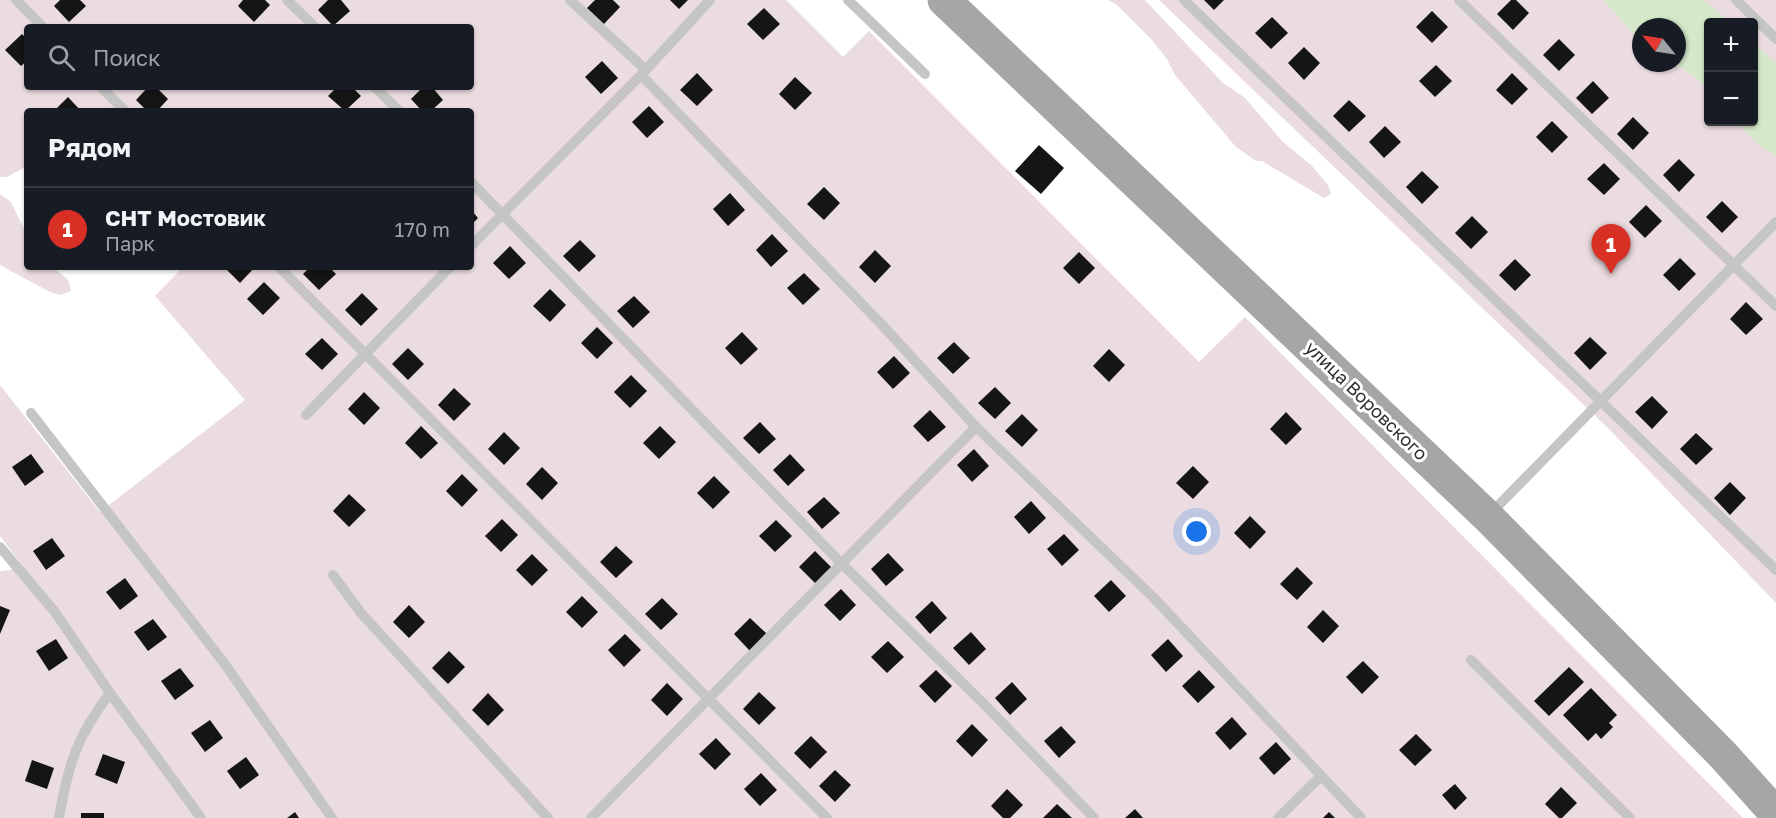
<!DOCTYPE html>
<html lang="ru">
<meta charset="utf-8">
<style>
:root{--surface:#171b24;--page:#20242c;--text:#f1f3f6;--muted:#9ea1a6;--line:#363941;--accent:#d93025}
body{margin:0;font-family:"Golos Text",sans-serif;background:var(--page);color:var(--text)}
.controls{position:absolute;right:18px;top:18px;display:grid;overflow:hidden;border-radius:6px;box-shadow:0 2px 4px #0004}
.controls button{width:54px;height:54px;display:grid;place-items:center;padding:0;border:0;border-bottom:2px solid var(--line);background:var(--surface);color:var(--text);font:30px sans-serif}
.compass{position:absolute;left:1632px;top:18px;width:54px;height:54px;border-radius:50%;background:var(--surface);box-shadow:0 2px 4px #0004;rotate:300deg}
.you{position:absolute;left:1197px;top:532px;width:21px;height:21px;margin:-15px;border:4px solid #fff;border-radius:50%;background:#1a73e8;box-shadow:0 0 0 9px #1a73e833}
.badge{display:grid;place-items:center;width:39px;height:39px;border-radius:50%;background:var(--accent);color:#fff;font-size:20px;font-weight:700}
.pin{position:absolute;translate:-50% -50px;filter:drop-shadow(0 2px 3px #0008)}
.pin::after{content:'';position:absolute;top:32px;width:21px;height:18px;background:inherit;clip-path:polygon(0 0,100% 0,50% 100%)}
.list{margin:0;padding:0;list-style:none}
h2{display:flex;justify-content:space-between;align-items:center;height:78px;margin:0;padding:0 24px;font-size:26px}
h2 small{font-size:20px;font-weight:400;color:var(--muted)}
.list li{display:grid;grid-template-columns:39px 1fr auto;gap:18px;align-items:center;box-sizing:border-box;height:84px;padding:0 24px;border-top:2px solid var(--line)}
.list b{display:block;font-size:22px;white-space:nowrap}
.list p{margin:0;font-size:20px;white-space:nowrap;color:var(--muted)}
.list em{font-size:20px;font-style:normal;color:var(--muted)}
.icon{flex:none;width:33px;height:33px;fill:none;stroke:currentColor;stroke-width:2;stroke-linecap:round;stroke-linejoin:round}
.map{position:relative;flex:none;width:1776px;height:818px;overflow:hidden}
.search{position:absolute;background:var(--surface);box-shadow:0 2px 4px #0004;left:24px;top:24px;width:450px;height:66px;display:flex;align-items:center;gap:15px;box-sizing:border-box;padding:0 21px;border-radius:6px;color:var(--muted);font-size:22px}
.panel{position:absolute;background:var(--surface);box-shadow:0 2px 4px #0004;left:24px;top:108px;width:450px;height:162px;border-radius:6px}
.map>svg:first-child{display:block}
</style>
<div class="map">
<svg width="1776" height="818" viewBox="0 0 1776 818">
<rect width="100%" height="100%" fill="#fff"/>
<!-- green -->
<g fill="#eadce0" fill-rule="evenodd">
<path d="M 0,0 L 786,0 L 843,57 L 869,31 L 1199,362 L 1245,317 L 1743,818 L 0,818 L 0,571 L 10,570 L 19,561 L 0,536 L 0,385 L 100,512 L 245,400 L 155,296 L 183,267 L 471,267 L 471,111 L 27,111 L 27,166 L 7,177 L 0,177 ZM 27,27 L 471,27 L 471,87 L 27,87 Z"/>
<polygon points="1108,0 1145,0 1223,83 1244,97 1283,142 1311,165 1328,185 1331,194 1324,198 1262,161 1256,161 1236,147 1175,75 1167,59 1152,40 1117,5"/>
<path d="M 1159,0 L 1776,0 L 1776,603 L 1607,427 ZM 1708,22 L 1754,22 L 1754,122 L 1708,122 ZM 1641,27 L 1677,27 L 1677,63 L 1641,63 Z"/>
<polygon points="0,194 11,202 27,235 27,267 53,267 68,280 71,291 61,295 50,292 0,265"/>
</g>
<!-- water -->
<g fill="#d5e9ca">
<polygon points="1603,0 1704,0 1730,22 1708,22 1708,91 1696,78 1675,63 1677,63 1677,27 1641,27 1641,39 1632,32"/>
<polygon points="1754,43 1776,63 1776,155 1761,147 1737,122 1754,122"/>
</g>
<!-- building -->
<g fill="#151515">
<polygon points="60,0 80,0 86,6 69,22 54,6"/>
<polygon points="243,0 265,0 270,5 254,22 238,6"/>
<polygon points="328,0 341,0 350,11 333,26 318,10"/>
<polygon points="595,0 613,0 620,7 604,24 587,8"/>
<polygon points="670,0 688,0 679,9"/>
<polygon points="1204,0 1224,0 1214,10"/>
<polygon points="1511,0 1516,0 1529,13 1513,30 1497,14"/>
<polygon points="764,8 780,24 763,40 747,24"/>
<polygon points="1432,11 1448,27 1432,43 1416,27"/>
<polygon points="1272,17 1288,33 1271,49 1255,33"/>
<polygon points="22,34 27,39 27,61 21,66 5,50"/>
<polygon points="1559,39 1575,55 1559,71 1543,55"/>
<polygon points="1304,47 1320,63 1304,80 1288,63"/>
<polygon points="602,61 618,78 601,94 585,77"/>
<polygon points="1436,65 1452,81 1435,97 1419,81"/>
<polygon points="697,73 713,90 697,106 680,90"/>
<polygon points="1512,73 1528,89 1512,105 1496,90"/>
<polygon points="795,77 812,93 795,110 779,94"/>
<polygon points="1593,81 1609,98 1592,114 1576,98"/>
<polygon points="148,87 156,87 168,99 157,111 147,111 136,100"/>
<polygon points="337,87 352,87 361,96 345,111 328,96"/>
<polygon points="423,87 432,87 443,100 431,111 422,111 411,99"/>
<polygon points="68,97 81,111 54,111"/>
<polygon points="1349,100 1366,116 1349,132 1333,116"/>
<polygon points="649,106 664,122 647,138 632,122"/>
<polygon points="1633,117 1649,133 1633,150 1617,134"/>
<polygon points="1552,121 1568,137 1552,153 1536,137"/>
<polygon points="1385,126 1401,142 1384,158 1369,142"/>
<polygon points="1039,145 1064,168 1041,194 1015,171"/>
<polygon points="1679,159 1695,175 1679,192 1663,175"/>
<polygon points="1604,163 1620,179 1604,195 1587,179"/>
<polygon points="1422,171 1439,187 1422,204 1406,187"/>
<polygon points="824,187 840,203 824,220 807,204"/>
<polygon points="730,193 745,210 728,226 713,209"/>
<polygon points="1722,201 1738,217 1722,233 1706,217"/>
<polygon points="1646,205 1662,221 1645,238 1629,222"/>
<polygon points="471,210 478,218 471,225"/>
<polygon points="1472,216 1488,232 1471,249 1455,233"/>
<polygon points="772,234 788,251 771,267 756,250"/>
<polygon points="580,240 596,256 579,272 563,256"/>
<polygon points="510,246 526,263 509,279 493,263"/>
<polygon points="875,250 891,266 875,283 859,267"/>
<polygon points="1079,252 1095,268 1079,284 1063,268"/>
<polygon points="1680,258 1696,274 1679,291 1663,275"/>
<polygon points="1515,259 1531,275 1515,291 1499,275"/>
<polygon points="224,267 255,267 240,283"/>
<polygon points="310,267 329,267 336,274 319,290 303,274"/>
<polygon points="804,273 820,289 803,305 787,288"/>
<polygon points="264,282 280,298 263,315 247,299"/>
<polygon points="550,289 566,305 550,322 533,306"/>
<polygon points="362,293 378,309 361,326 345,310"/>
<polygon points="634,296 650,312 633,328 617,311"/>
<polygon points="1746,302 1763,319 1746,335 1730,319"/>
<polygon points="597,327 613,343 597,359 581,343"/>
<polygon points="742,332 758,349 741,365 725,348"/>
<polygon points="1590,337 1607,353 1590,370 1574,353"/>
<polygon points="322,338 338,354 322,370 305,354"/>
<polygon points="954,342 970,358 953,374 937,358"/>
<polygon points="408,348 424,364 408,380 392,364"/>
<polygon points="1109,349 1125,365 1109,382 1093,366"/>
<polygon points="894,356 910,373 893,389 877,372"/>
<polygon points="631,375 647,391 630,408 614,392"/>
<polygon points="995,387 1011,403 995,419 978,403"/>
<polygon points="454,388 471,404 454,421 438,405"/>
<polygon points="364,392 380,408 364,425 348,409"/>
<polygon points="1652,396 1668,412 1652,429 1635,412"/>
<polygon points="930,410 946,427 928,442 913,426"/>
<polygon points="1286,412 1302,429 1286,445 1270,429"/>
<polygon points="1022,414 1038,430 1022,447 1005,431"/>
<polygon points="760,422 776,439 759,454 743,438"/>
<polygon points="421,426 438,443 421,459 405,443"/>
<polygon points="660,426 676,442 659,459 643,443"/>
<polygon points="504,432 520,448 504,465 488,449"/>
<polygon points="1696,433 1713,449 1696,465 1680,449"/>
<polygon points="974,449 989,466 972,482 957,465"/>
<polygon points="31,454 44,472 25,486 12,467"/>
<polygon points="790,454 805,470 788,486 773,470"/>
<polygon points="1193,466 1209,482 1193,499 1176,483"/>
<polygon points="542,467 558,483 542,500 526,484"/>
<polygon points="462,474 478,490 462,507 446,491"/>
<polygon points="714,476 730,492 713,509 697,493"/>
<polygon points="1730,482 1746,498 1730,515 1714,498"/>
<polygon points="349,494 366,510 349,527 333,511"/>
<polygon points="824,497 840,513 822,529 807,512"/>
<polygon points="1031,501 1046,518 1029,534 1014,517"/>
<polygon points="1250,516 1266,532 1250,549 1234,533"/>
<polygon points="502,519 518,535 501,552 485,536"/>
<polygon points="776,520 792,536 775,552 759,536"/>
<polygon points="1064,534 1079,550 1062,566 1047,549"/>
<polygon points="52,538 65,556 46,570 33,551"/>
<polygon points="616,546 633,562 616,578 600,562"/>
<polygon points="815,551 831,567 815,583 799,567"/>
<polygon points="888,553 904,570 886,586 871,569"/>
<polygon points="532,554 548,570 532,586 516,570"/>
<polygon points="1297,567 1313,583 1297,600 1280,584"/>
<polygon points="125,578 138,596 120,610 106,592"/>
<polygon points="1111,580 1126,596 1109,612 1094,596"/>
<polygon points="841,589 856,605 840,621 824,605"/>
<polygon points="582,596 598,612 582,628 566,612"/>
<polygon points="662,598 678,614 661,630 645,614"/>
<polygon points="932,601 947,618 930,634 915,617"/>
<polygon points="409,605 425,622 409,638 393,622"/>
<polygon points="0,606 10,610 0,634"/>
<polygon points="1323,610 1339,626 1323,643 1307,627"/>
<polygon points="750,618 767,634 750,651 734,634"/>
<polygon points="153,619 167,637 148,651 134,632"/>
<polygon points="971,632 986,649 969,665 953,648"/>
<polygon points="625,634 641,650 624,667 608,650"/>
<polygon points="56,639 68,658 49,671 36,651"/>
<polygon points="1168,639 1183,656 1166,672 1151,655"/>
<polygon points="888,641 904,657 887,673 871,657"/>
<polygon points="449,651 465,667 448,684 432,668"/>
<polygon points="1363,661 1379,677 1362,694 1346,677"/>
<polygon points="1569,667 1584,682 1549,716 1534,701"/>
<polygon points="180,668 194,686 175,700 161,681"/>
<polygon points="936,670 952,686 935,703 919,686"/>
<polygon points="1199,670 1215,687 1198,703 1182,686"/>
<polygon points="1012,682 1027,699 1010,715 995,698"/>
<polygon points="667,683 683,699 667,716 651,700"/>
<polygon points="1591,688 1617,715 1609,723 1613,727 1601,739 1596,733 1588,741 1563,715"/>
<polygon points="759,692 776,708 759,725 743,709"/>
<polygon points="488,693 504,710 488,726 472,710"/>
<polygon points="1232,717 1247,734 1230,750 1215,733"/>
<polygon points="210,720 223,738 205,752 191,733"/>
<polygon points="972,724 988,740 972,757 956,741"/>
<polygon points="1061,726 1076,742 1059,758 1044,741"/>
<polygon points="1416,734 1432,750 1415,766 1399,750"/>
<polygon points="811,736 827,752 810,769 794,753"/>
<polygon points="716,738 731,754 715,770 699,754"/>
<polygon points="1276,742 1291,759 1274,775 1259,758"/>
<polygon points="103,754 125,762 117,784 95,775"/>
<polygon points="246,757 259,775 240,789 227,771"/>
<polygon points="32,760 54,768 47,789 25,781"/>
<polygon points="835,770 851,785 835,802 819,786"/>
<polygon points="761,773 777,790 760,806 744,789"/>
<polygon points="1455,784 1467,798 1455,810 1442,795"/>
<polygon points="1561,787 1577,803 1562,818 1559,818 1545,804"/>
<polygon points="1007,789 1023,805 1010,818 1003,818 991,806"/>
<polygon points="1057,804 1072,818 1043,818"/>
<polygon points="1135,809 1143,818 1125,818"/>
<polygon points="295,812 299,818 287,818"/>
<polygon points="1329,812 1335,818 1323,818"/>
<rect x="81" y="813" width="23" height="5"/>
</g>
<g fill="none" stroke-linecap="round" stroke-linejoin="round">
<!-- lane -->
<g stroke="#c5c5c5" stroke-width="10">
<polyline points="16,0 43,27"/>
<polyline points="287,0 315,27"/>
<polyline points="570,0 646,70"/>
<polyline points="848,0 925,74"/>
<polyline points="1184,0 1776,570"/>
<polyline points="1459,0 1776,306"/>
<polyline points="1736,0 1776,39"/>
<polyline points="641,75 884,327 976,427 1153,597 1361,818"/>
<polyline points="101,87 125,111"/>
<polyline points="375,87 399,111"/>
<polyline points="471,182 841,563 987,707 1094,818"/>
<polyline points="471,246 641,75 710,0"/>
<polyline points="279,267 827,818"/>
<polyline points="31,413 224,663 332,818"/>
<polyline points="306,415 450,267"/>
<polyline points="1490,514 1776,222"/>
<polyline points="0,547 55,612 110,693 201,818"/>
<polyline points="333,575 361,613 548,818"/>
<polyline points="1471,660 1630,818"/>
<path d="M 59,818 C 68,765 77,736 110,693"/>
<polyline points="591,818 976,427"/>
<polyline points="1278,818 1321,776"/>
</g>
<!-- primary -->
<polyline stroke="#a6a6a6" stroke-width="33" points="944,0 1487,516 1722,754 1776,814"/>
</g>
<g text-anchor="middle" stroke-width="6" stroke-linejoin="round" paint-order="stroke">
<!-- street labels -->
<g font-size="18" fill="#2e2e2e" stroke="#fff">
<text transform="translate(1366 401) rotate(44)" y="6">улица Воровского</text>
</g>
</g>
</svg>
<div class="controls">
<button>+</button>
<button>−</button>
</div>
<svg class="compass" viewBox="-18 -18 36 36"><path d="M0-13l5 13h-10z" fill="#e53935"/><path d="M0 13l5-13h-10z" fill="#9ea1a6"/></svg>
<div class="you"></div>
<div class="pin badge" style="left:1611px;top:274px">1</div>
<div class="search"><svg class="icon" aria-label="search" viewBox="0 0 24 24"><circle cx="10" cy="10" r="6"/><path d="M15 15l6 6"/></svg>Поиск</div>
<section class="panel">
<h2>Рядом<small></small></h2>
<ul class="list">
<li><span class="badge">1</span><div><b>СНТ Мостовик</b><p>Парк</p></div><em>170 m</em></li>
</ul>
</section>
</div>
